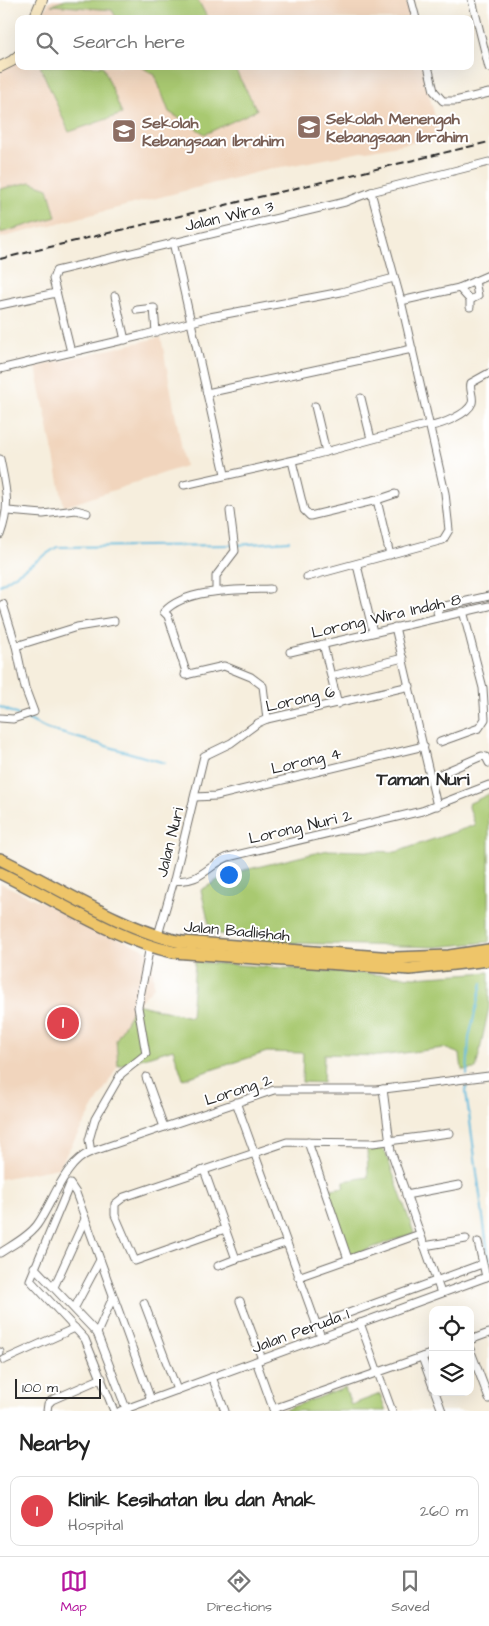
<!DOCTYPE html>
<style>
:root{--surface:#fff;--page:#f2f2f2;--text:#222;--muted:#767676;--line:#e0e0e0;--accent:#b5179e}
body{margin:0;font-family:"Architects Daughter",sans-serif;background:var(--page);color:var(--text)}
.controls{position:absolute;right:15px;bottom:15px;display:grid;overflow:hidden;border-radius:10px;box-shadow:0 5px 20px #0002}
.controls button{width:45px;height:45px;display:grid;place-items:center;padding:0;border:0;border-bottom:1px solid var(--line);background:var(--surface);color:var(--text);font:25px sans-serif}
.scale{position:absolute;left:15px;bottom:12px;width:86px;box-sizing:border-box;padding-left:5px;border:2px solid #2b2b2b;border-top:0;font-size:14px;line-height:18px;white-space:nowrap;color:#2b2b2b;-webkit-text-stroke:4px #fff;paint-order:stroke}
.you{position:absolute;left:228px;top:874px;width:18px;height:18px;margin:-12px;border:4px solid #fff;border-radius:50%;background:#1a73e8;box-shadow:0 0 0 8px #1a73e833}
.badge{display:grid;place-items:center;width:32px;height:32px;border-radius:50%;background:var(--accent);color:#fff;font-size:16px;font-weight:700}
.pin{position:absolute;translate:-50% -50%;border:2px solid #fff;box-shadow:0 1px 5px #0006}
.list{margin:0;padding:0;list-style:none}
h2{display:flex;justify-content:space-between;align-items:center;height:65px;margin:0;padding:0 20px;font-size:21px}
h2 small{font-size:16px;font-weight:400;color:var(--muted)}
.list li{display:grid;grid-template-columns:32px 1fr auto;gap:15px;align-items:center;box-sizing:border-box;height:70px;margin:0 10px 10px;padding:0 10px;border:1px solid var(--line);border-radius:10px}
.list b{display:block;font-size:19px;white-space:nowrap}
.list p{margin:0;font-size:16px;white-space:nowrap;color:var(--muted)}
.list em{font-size:16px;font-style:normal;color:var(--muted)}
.icon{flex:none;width:28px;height:28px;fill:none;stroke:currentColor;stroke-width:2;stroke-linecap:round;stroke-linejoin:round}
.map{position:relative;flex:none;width:489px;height:1411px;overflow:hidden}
.search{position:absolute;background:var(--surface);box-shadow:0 5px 20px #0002;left:15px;right:15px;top:15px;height:55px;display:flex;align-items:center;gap:12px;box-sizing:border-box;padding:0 18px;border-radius:10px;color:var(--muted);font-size:19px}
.sheet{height:145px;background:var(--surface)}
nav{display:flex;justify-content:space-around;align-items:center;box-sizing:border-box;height:70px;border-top:1px solid var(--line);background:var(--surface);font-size:14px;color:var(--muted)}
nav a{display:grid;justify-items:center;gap:2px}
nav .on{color:var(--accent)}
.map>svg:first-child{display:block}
</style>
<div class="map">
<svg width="489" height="1411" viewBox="0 0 489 1411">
<rect width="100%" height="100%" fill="#fff"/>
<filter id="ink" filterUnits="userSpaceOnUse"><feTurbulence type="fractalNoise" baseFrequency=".02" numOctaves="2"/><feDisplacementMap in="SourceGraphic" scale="10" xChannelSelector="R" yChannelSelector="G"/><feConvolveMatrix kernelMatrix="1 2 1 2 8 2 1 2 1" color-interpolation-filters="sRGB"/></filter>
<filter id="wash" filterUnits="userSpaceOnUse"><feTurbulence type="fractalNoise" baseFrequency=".0096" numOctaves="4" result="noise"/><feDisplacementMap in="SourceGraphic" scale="20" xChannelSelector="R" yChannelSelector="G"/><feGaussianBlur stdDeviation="1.12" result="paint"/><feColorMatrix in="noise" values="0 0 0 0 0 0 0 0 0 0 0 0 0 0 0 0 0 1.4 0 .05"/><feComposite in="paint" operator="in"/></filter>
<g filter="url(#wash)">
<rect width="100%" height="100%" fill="#f6eedd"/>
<!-- built -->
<g fill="#f1d5bd">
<polygon points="50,0 406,0 411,19 40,19"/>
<polygon points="19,60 19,66 422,66 440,137 262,171 0,238 0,69"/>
<polygon points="161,337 185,466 64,507 36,367"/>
<polygon points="0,883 152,953 154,987 135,1006 116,1040 118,1066 58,1168 0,1179"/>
</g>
<!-- green -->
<g fill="#a9c971" stroke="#6a7a4e">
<polygon points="66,0 198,0 208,19 117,19 112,10 51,5"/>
<polygon points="40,66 103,66 122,114 69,132"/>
<polygon points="140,66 233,66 257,110 205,134 169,112 155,75"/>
<polygon points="31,182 48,188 56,217 0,233 0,189"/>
<polygon points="489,794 489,942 436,947 292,943 211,933 201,890 228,874 328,850 396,852 475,825 468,804"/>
<polygon points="195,962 414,977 489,972 489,1007 476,1069 462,1070 460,1054 444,1048 379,1056 324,1054 323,1083 302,1082 303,1053 267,1052 183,1079 173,1049 118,1066 116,1040 136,1004 191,1017"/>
<polygon points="367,1147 378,1147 385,1151 414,1233 349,1256 326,1190 344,1187 344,1181 368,1177"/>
<polygon points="345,1388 351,1405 380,1394 386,1411 281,1411"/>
</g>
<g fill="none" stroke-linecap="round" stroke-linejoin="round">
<!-- stream -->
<g stroke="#5fbadd" stroke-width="2">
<polyline points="237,545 289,541"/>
<polyline points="0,585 57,547 232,545"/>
<polyline points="0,707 18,715"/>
<polyline points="25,718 47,729 165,763"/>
<polyline points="467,1075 469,1038 482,983"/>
<polyline points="467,1080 466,1092 489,1261"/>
</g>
</g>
</g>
<g filter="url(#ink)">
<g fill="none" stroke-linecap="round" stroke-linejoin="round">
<defs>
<g id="minor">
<polyline points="411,0 416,19"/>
<polyline points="472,0 489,68"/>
<polyline points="428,66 434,91 443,101 455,101 489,93"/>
<polyline points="173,242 225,474"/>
<polyline points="459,288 470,300 470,307"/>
<polyline points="115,296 125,340"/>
<polyline points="470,300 478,296 475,281"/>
<polyline points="401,301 459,288 489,275"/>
<polyline points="0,305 56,293"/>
<polyline points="137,310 154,308 156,332"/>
<polyline points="71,352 53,279 56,271 345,202 371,192 489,162"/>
<polyline points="0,369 140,336 210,317 341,292 394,278"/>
<polyline points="207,393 412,349"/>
<polyline points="361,398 371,439"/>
<polyline points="315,406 326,452"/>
<path d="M 430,426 C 441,425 468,414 472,403 C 474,397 469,389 471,383 L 489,373"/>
<path d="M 0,459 C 6,489 11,505 0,535"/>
<polyline points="292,461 304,510 310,516 377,500 390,555"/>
<polyline points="184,485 303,458 429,424"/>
<polyline points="377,500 395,494"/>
<polyline points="8,511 43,514 76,510 87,513"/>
<polyline points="357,565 373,632"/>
<polyline points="307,577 443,540 449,530 445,493 401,301 371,192"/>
<polyline points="216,591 216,576 235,551 230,511"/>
<polyline points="439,617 437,612 441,607 489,596"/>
<polyline points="395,627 437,806"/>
<polyline points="323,644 338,704"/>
<polyline points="16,646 77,627 114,621"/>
<polyline points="290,652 489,606"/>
<polyline points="185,675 224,666 251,677 263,686 267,719"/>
<path d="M 187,675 L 168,616 L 164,612 C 185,588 241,590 270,589"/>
<polyline points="331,676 403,658"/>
<polyline points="0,718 13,719 34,712 25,688 16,646 3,604"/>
<polyline points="440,742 479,728 485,719 483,688 463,611"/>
<polyline points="431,778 482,756 486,757 489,763"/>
<polyline points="195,797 216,796 424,746"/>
<path d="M 174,880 C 200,884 208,865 228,857 L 422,811 L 489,785"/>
<polyline points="158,935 174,880 204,756 231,743 258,723 267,719 410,686"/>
<polyline points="146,1077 164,1127"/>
<polyline points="383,1089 391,1151 441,1293"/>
<polyline points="236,1102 321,1337"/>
<polyline points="308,1142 348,1259"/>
<polyline points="91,1152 89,1140 95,1119 121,1074 146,1054 138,1007 150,946"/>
<polyline points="204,1170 236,1259 286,1243"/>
<polyline points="406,1195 459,1185"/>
<polyline points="225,1229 135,1261 115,1215 115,1204 124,1197 287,1142 373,1143 450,1133"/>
<polyline points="478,1242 486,1277"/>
<polyline points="424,1246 466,1239"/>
<path d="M 0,1253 C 12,1245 28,1237 37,1225 C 53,1203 64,1162 91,1152 L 274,1090 L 376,1090 L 489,1076"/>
<polyline points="218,1266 236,1259"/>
<polyline points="34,1267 97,1333 127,1411"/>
<polyline points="298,1277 420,1234"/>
<polyline points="54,1287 85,1219"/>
<polyline points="240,1301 262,1359"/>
<polyline points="144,1303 177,1390"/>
<polyline points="75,1307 100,1260"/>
<polyline points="360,1323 392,1411"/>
<polyline points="316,1325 482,1264"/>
<polyline points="97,1333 113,1297"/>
<polyline points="470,1340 489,1333"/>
<polyline points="470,1349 489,1399"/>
<polyline points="0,1353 0,1352"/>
<polyline points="422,1357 433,1387"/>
<polyline points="4,1360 75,1328"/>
<polyline points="256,1361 274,1411"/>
<polyline points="212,1377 225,1411"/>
<polyline points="435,1392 442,1411"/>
<polyline points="273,1409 433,1353"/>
<polyline points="47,1411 48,1404 52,1400 102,1378"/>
<polyline points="114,1411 85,1339 30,1280 70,1184 76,1193 151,1400"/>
<polyline points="120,1411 489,1276"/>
</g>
<g id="secondary">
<polyline points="34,19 42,0"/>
<polyline points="0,67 12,61 19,55"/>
</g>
<g id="primary">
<path d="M 0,859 C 54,885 125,931 182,942 L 394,958 L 449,956 L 489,950"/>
<path d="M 0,873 C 53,898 116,940 173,952 L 410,969 L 489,960"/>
</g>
</defs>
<!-- minor casing -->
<use href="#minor" stroke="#726f69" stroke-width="9"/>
<!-- secondary casing -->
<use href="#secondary" stroke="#726f69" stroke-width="12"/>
<!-- primary casing -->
<use href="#primary" stroke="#726f69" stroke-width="14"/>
<!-- minor -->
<use href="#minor" stroke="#fff" stroke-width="7"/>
<!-- secondary -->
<use href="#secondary" stroke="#f8e8c3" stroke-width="10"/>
<!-- primary -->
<use href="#primary" stroke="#eec569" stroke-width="11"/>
<!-- rail -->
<polyline stroke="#2b2b2b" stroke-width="2" stroke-dasharray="8 4" stroke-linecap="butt" points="0,259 489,142"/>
</g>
</g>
<!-- icons -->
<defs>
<symbol id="school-square" viewBox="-11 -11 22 22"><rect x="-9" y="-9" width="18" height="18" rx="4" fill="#8d6e63" stroke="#fff"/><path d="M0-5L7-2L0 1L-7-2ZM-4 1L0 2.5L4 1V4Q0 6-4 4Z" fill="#fff"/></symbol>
</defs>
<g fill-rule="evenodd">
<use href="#school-square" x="295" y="113" width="28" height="28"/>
<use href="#school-square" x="110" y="117" width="28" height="28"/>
</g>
<g text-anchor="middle" stroke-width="4" stroke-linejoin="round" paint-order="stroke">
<!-- education labels -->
<g font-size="16" font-weight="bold" fill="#785e54" stroke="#fff" text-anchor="start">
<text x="326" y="124">Sekolah Menengah<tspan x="326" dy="18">Kebangsaan Ibrahim</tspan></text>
<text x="142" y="128">Sekolah<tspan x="142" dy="18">Kebangsaan Ibrahim</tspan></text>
</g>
<!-- street labels -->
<g font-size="16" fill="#2b2b2b" stroke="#fff">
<text transform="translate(229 215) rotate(-13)" y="6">Jalan Wira 3</text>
<text transform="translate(386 615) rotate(-13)" y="6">Lorong Wira Indah 8</text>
<text transform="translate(300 698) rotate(-13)" y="6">Lorong 6</text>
<text transform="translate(306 760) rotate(-13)" y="6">Lorong 4</text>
<text transform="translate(300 826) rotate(-13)" y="6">Lorong Nuri 2</text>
<text transform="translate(169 842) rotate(-76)" y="6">Jalan Nuri</text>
<text transform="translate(237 930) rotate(5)" y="6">Jalan Badlishah</text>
<text transform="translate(238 1089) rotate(-18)" y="6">Lorong 2</text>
<text transform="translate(300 1330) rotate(-20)" y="6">Jalan Peruda 1</text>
</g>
<!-- neighbourhood labels -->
<g font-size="18" font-weight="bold" fill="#2b2b2b" stroke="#fff">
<text x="423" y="785">Taman Nuri</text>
</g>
</g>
</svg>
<div class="controls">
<button><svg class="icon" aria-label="locate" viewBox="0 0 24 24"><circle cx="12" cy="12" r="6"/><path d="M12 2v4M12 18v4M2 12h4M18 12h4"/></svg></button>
<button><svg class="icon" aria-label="layers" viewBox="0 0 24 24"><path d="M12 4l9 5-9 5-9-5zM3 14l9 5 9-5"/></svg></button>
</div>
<div class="scale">100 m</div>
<div class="you"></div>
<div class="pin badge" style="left:63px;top:1023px;background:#e0444e">1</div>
<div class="search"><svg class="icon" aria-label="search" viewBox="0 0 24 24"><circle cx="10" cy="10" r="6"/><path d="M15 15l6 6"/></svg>Search here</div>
</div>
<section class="sheet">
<h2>Nearby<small></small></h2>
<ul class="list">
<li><span class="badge" style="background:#e0444e">1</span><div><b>Klinik Kesihatan Ibu dan Anak</b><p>Hospital</p></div><em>260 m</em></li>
</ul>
</section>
<nav>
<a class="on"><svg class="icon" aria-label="map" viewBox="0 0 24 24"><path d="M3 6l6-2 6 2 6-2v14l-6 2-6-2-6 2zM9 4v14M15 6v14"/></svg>Map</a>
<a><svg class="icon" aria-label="directions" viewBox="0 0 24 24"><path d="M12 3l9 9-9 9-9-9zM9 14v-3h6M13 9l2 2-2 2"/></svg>Directions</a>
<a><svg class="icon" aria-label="saved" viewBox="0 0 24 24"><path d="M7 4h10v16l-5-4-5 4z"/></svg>Saved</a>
</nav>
